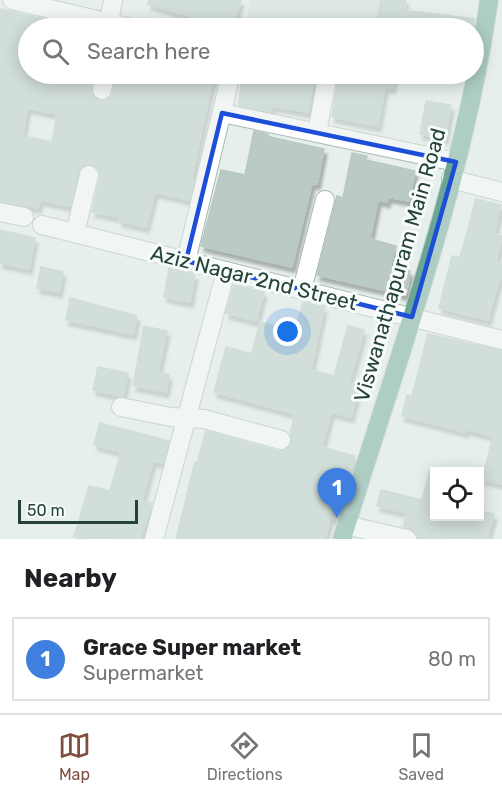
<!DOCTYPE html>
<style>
:root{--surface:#fff;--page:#f2f2f2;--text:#202124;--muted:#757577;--line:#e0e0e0;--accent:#7f4e3f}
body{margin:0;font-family:Rubik,sans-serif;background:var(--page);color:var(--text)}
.controls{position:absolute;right:18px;bottom:18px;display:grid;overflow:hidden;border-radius:0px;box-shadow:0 3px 15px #0003}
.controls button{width:54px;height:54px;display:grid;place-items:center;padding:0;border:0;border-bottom:2px solid var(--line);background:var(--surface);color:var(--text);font:30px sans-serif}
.scale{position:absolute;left:18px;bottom:15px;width:120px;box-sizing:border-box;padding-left:6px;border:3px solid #24423a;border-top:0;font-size:16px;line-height:21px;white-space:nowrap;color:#24423a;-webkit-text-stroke:4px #f7fbf9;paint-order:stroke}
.you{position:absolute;left:288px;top:332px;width:21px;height:21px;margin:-15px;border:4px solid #fff;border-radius:50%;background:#1a73e8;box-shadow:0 0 0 9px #1a73e833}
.badge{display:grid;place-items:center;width:39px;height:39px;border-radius:50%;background:var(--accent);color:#fff;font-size:20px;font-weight:700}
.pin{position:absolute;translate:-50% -50px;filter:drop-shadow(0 2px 3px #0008)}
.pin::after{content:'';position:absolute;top:32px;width:21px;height:18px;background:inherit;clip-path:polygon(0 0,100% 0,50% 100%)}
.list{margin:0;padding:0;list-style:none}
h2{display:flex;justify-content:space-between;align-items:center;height:78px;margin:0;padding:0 24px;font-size:26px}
h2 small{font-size:20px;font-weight:400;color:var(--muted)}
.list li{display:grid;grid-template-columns:39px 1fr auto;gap:18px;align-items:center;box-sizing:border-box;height:84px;margin:0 12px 12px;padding:0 12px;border:2px solid var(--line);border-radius:0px}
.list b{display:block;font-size:22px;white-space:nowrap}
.list p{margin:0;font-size:20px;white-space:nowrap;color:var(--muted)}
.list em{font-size:20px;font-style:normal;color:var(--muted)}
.icon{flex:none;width:33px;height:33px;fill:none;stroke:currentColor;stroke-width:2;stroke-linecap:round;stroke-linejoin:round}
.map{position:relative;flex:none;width:502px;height:539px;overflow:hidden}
.search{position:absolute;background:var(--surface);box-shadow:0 3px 15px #0003;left:18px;right:18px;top:18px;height:66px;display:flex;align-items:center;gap:15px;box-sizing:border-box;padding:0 21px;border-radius:33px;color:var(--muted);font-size:22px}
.sheet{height:174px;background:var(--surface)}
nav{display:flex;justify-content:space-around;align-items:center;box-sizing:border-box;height:84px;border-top:2px solid var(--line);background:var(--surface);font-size:16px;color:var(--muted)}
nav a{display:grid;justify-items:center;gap:3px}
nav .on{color:var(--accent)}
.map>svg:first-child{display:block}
</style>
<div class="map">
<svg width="502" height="539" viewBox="0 0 502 539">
<defs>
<filter id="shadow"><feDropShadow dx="3" dy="5.5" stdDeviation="1.5" flood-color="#0004"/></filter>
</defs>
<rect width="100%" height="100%" fill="#e6efeb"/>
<!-- built -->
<polygon fill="#d4dfda" points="250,0 386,0 382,28 268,28 247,24"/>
<!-- building -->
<g fill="#bbcac4" stroke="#b8c9c2" stroke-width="1.5" fill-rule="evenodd" filter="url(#shadow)">
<polygon points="149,0 241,0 232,28 196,20 196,18 148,4"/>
<polygon points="381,0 406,0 404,10 474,19 473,28 376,28"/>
<path d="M 0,9 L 64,24 L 63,28 L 28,28 L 28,74 L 94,74 L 91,93 L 99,101 L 111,97 L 116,74 L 214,74 L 191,180 L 194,181 L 189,200 L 155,192 L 146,227 L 119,221 L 120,217 L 92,212 L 100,177 L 97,167 L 91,164 L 81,167 L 78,172 L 70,206 L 40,200 L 38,208 L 0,201 ZM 27,108 L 57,114 L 52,142 L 23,136 Z"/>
<polygon points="242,74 314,74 308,112 271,106 270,112 239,105"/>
<polygon points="339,74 395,74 392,88 385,87 378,126 332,117"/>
<polygon points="426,101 451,105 445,139 420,134"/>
<polygon points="254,131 267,134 270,137 324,149 317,184 312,183 292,267 201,246 221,170 245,175"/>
<polygon points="352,153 367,156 366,160 415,171 409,201 388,197 387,202 378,200 370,239 396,246 390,267 410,271 406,295 317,275 337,196 343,198"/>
<polygon points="476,199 501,205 494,234 502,236 496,263 502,264 502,279 499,279 488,320 439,308 452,256 460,258"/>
<polygon points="0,230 35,238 29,269 0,263"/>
<polygon points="41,267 63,272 59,292 37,288"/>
<polygon points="169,268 195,275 190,302 164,297"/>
<polygon points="234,285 264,292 256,321 226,313"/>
<polygon points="70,298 137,316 133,334 66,320"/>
<polygon points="303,302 324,307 311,370 334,376 348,326 364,330 349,383 359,385 351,417 331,412 322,447 355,456 336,519 330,518 325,539 176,539 195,462 197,463 206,431 278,451 284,451 292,444 290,434 295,414 214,392 226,347 252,354 260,322 295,332"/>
<polygon points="144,326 167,331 158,372 169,375 166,392 133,386"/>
<polygon points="428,334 502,351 502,484 482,479 493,436 465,429 465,432 402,416 407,395 412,396"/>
<polygon points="98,367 128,373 123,396 93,390"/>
<polygon points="100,423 169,441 163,463 153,461 142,500 152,503 140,539 74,537 89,486 110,491 121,452 94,445"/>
<polygon points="430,469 435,470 435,516 480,516 480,511 494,514 487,539 434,539 417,535 414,530 403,527 407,513 377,506 381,490 422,500"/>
</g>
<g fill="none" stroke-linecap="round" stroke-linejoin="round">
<defs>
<g id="minor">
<polyline points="12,0 131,28"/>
<polyline points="109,23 113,0"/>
<polyline points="102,90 105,74"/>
<polyline points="222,113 456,162"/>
<polyline points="317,132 328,74"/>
<polyline points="451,179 502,192"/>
<polyline points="0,212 24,217"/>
<polyline points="42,225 502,340"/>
<polyline points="75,233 89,175"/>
<polyline points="186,261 231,74"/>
<polyline points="302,290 325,200"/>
<polyline points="121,407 171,417 204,419 281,440"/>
<polyline points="346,525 407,539"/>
<polyline points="154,539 226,271"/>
</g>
<path id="major" d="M 342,539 C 396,362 463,184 489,0"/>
</defs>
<!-- minor casing -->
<use href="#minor" stroke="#a8b8b2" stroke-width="20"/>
<!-- major casing -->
<use href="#major" stroke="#c2cac8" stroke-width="20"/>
<!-- minor -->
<use href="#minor" stroke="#fff" stroke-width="18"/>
<!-- major -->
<use href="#major" stroke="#6aa596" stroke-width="18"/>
</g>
<!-- marked area -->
<path d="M0 0H502V539H0ZM 222,113 L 456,162 L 412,317 L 186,261 Z" fill="#e6efeb" fill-opacity=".55" fill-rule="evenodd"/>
<path fill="none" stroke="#1d4ed8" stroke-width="4.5" stroke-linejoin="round" d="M 222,113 L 456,162 L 412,317 L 186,261 Z"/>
<g text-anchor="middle" stroke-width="6" stroke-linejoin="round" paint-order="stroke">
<!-- street labels -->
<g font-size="21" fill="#24423a" stroke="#f7fbf9">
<text transform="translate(400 265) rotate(-74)" y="7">Viswanathapuram Main Road</text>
<text transform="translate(254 278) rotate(14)" y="7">Aziz Nagar 2nd Street</text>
</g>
</g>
</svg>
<div class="controls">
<button><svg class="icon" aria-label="locate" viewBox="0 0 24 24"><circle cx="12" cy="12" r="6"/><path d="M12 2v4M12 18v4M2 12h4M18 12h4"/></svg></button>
</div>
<div class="scale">50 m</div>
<div class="you"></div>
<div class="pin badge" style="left:337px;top:518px;background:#3f7fe0">1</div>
<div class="search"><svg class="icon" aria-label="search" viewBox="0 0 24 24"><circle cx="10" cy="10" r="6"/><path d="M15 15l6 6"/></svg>Search here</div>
</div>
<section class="sheet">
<h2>Nearby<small></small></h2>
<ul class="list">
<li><span class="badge" style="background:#3f7fe0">1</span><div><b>Grace Super market</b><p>Supermarket</p></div><em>80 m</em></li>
</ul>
</section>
<nav>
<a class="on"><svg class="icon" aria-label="map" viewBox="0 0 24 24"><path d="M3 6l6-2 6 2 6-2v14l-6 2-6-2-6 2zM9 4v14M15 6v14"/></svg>Map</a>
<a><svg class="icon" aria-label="directions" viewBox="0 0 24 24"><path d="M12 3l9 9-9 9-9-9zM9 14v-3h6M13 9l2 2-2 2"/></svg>Directions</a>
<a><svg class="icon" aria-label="saved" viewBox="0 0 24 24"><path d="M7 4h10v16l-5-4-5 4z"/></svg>Saved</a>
</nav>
